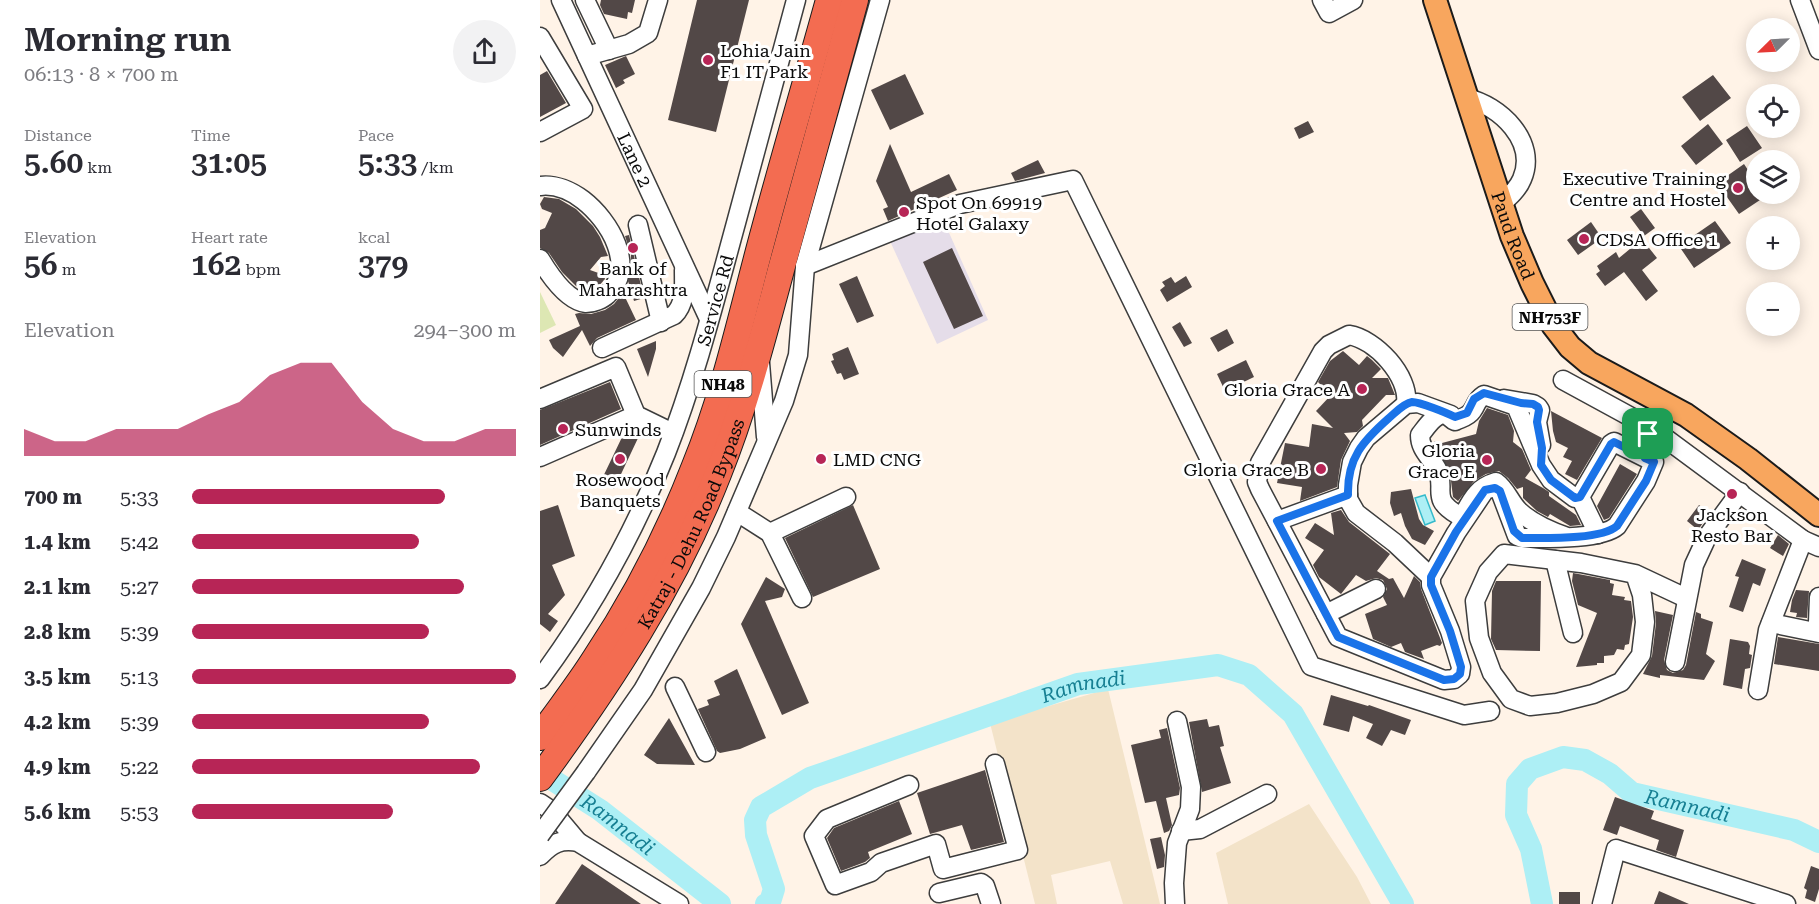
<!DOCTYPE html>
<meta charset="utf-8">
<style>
:root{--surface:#fff;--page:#f2f2f3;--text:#2b2b33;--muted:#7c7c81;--accent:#b72556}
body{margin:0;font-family:"Roboto Serif",serif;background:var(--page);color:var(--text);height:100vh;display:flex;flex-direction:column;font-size:22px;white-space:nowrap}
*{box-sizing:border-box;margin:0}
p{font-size:20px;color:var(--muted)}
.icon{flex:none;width:33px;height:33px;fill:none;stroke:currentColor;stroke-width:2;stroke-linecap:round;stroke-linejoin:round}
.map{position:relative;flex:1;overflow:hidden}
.details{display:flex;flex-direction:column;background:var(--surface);width:540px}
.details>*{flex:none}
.needle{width:39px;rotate:246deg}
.buttons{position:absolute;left:1206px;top:18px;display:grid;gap:12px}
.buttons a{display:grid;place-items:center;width:54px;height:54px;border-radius:50%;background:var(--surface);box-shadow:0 3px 15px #0003;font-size:30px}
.pin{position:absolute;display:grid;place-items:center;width:51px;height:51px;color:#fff;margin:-26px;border-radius:12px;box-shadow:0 3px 9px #0006}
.round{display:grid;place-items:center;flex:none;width:63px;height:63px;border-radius:32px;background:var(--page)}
.headline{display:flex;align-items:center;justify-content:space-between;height:102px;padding:0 24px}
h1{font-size:33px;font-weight:600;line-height:45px}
.metrics{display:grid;grid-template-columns:repeat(3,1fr);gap:9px;height:102px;padding:6px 24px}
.metrics div{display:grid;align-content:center}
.metrics b{font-size:30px;font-weight:600}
.metrics small{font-size:16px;font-weight:400}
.metrics p{font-size:16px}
.chart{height:168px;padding:12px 24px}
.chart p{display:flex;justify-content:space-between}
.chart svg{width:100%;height:108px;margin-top:6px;fill:var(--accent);opacity:.7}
ul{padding:0 24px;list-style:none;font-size:20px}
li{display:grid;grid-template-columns:96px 72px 1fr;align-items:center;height:45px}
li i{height:15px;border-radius:8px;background:var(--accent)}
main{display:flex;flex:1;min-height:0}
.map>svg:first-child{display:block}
</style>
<main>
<section class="details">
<div class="headline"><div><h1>Morning run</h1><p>06:13 · 8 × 700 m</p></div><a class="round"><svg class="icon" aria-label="share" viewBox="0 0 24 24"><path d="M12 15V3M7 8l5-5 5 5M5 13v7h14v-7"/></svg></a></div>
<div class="metrics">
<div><p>Distance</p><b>5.60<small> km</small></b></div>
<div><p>Time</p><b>31:05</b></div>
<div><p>Pace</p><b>5:33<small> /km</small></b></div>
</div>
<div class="metrics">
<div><p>Elevation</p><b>56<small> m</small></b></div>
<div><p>Heart rate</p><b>162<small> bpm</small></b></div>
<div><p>kcal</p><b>379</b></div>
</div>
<div class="chart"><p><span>Elevation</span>294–300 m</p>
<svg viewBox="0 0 160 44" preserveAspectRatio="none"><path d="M0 44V33L10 38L20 38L30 33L40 33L50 33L60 27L70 22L80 11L90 6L100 6L110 22L120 33L130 38L140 38L150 33L160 33V44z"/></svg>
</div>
<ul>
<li><b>700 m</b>5:33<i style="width:78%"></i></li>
<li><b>1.4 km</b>5:42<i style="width:70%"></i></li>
<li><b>2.1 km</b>5:27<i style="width:84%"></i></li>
<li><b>2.8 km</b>5:39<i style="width:73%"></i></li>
<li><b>3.5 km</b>5:13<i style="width:100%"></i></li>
<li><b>4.2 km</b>5:39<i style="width:73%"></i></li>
<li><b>4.9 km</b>5:22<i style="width:89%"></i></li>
<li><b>5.6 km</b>5:53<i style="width:62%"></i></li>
</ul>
</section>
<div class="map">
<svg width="1279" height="904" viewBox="0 0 1279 904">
<rect width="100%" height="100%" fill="#fff3e7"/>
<!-- industrial -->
<path fill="#e5dde9" d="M 402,217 L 448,320 L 397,344 L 350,241 Z"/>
<!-- farmland -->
<path fill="#f3e3c9" d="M 568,689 L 620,904 L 583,904 L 570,861 L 511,875 L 517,904 L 495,904 L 450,723 Z
M 769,804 L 817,877 L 831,904 L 688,904 L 676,853 Z"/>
<!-- green -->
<path fill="#dde7b3" d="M 0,292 L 16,325 L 0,333 Z"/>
<!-- water -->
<path fill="#adeff5" stroke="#35bacb" stroke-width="1.5" d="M 885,495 L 895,521 L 885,525 L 875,498 Z"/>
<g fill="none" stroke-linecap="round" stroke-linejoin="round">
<!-- river -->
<g stroke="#adeff5" stroke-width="22">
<path id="s1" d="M 0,772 L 60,810 L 180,904"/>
<path id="s2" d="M 226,904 L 230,902 L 234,889 L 216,835 L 215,820 L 221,807 L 270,778 L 538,684 L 678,665 L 709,675 L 753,714 L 863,904"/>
<path id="s3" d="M 1002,904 L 991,849 L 976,815 L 977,784 L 990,769 L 1023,757 L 1045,760 L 1070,774 L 1092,793 L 1254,830 L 1279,842"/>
</g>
</g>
<!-- building -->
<path fill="#524847" d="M 61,0 L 95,0 L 92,13 L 88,12 L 87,19 L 64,14 L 60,5 Z
M 157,0 L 209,0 L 176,132 L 128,120 Z
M 86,56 L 95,74 L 83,80 L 85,83 L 76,88 L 65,65 Z
M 7,71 L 26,103 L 0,117 L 0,75 Z
M 365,74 L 384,114 L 350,130 L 331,90 Z
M 1173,75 L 1191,98 L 1160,121 L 1142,97 Z
M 768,121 L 774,132 L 759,139 L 754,128 Z
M 1168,124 L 1183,144 L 1156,165 L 1141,146 Z
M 1207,126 L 1222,148 L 1200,162 L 1186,140 Z
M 350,144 L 371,192 L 409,174 L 417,190 L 348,221 L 343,209 L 348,207 L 336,181 Z
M 498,160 L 505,173 L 475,181 L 471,173 Z
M 1204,164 L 1216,182 L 1216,194 L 1229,194 L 1199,214 L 1177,183 Z
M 4,197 L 19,199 L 36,209 L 53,226 L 60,237 L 68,256 L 61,257 L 50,270 L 64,275 L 65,279 L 57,288 L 48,291 L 36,286 L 22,272 L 9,253 L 0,248 L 0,230 L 5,228 L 12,213 L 2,209 L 0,204 Z
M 1101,209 L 1115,228 L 1104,236 L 1090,217 Z
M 1175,221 L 1191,243 L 1154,268 L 1139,246 Z
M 1051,222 L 1062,238 L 1038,255 L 1027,240 Z
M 89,235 L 104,298 L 94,301 L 88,281 L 91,271 L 91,255 L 85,236 Z
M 1102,239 L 1117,258 L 1102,270 L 1118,291 L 1106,301 L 1084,272 L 1065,286 L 1056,274 L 1060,271 L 1057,266 L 1076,252 L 1079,258 Z
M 412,248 L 443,316 L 414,329 L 383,262 Z
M 317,276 L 334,316 L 317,323 L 299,284 Z
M 646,276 L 652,287 L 627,302 L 620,290 L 625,286 L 622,282 L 631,277 L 635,283 Z
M 82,294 L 85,297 L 96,320 L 57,338 L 50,346 L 42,330 L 23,357 L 13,348 L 9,340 L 40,326 L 35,314 L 39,313 L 51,314 L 65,310 L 74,304 Z
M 640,322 L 652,343 L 644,347 L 632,327 Z
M 687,329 L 694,343 L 678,352 L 670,338 Z
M 116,341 L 116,349 L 108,377 L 97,349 Z
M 308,347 L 319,374 L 304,380 L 301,373 L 297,374 L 291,361 L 294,360 L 292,354 Z
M 803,351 L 819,365 L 827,356 L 832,360 L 841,369 L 832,378 L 848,378 L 855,395 L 846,395 L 822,420 L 823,426 L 817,432 L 804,433 L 810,441 L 801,460 L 797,487 L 760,501 L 762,487 L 737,483 L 745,443 L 769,447 L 772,424 L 793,428 L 776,411 L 791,395 L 778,382 L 790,361 Z
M 706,360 L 714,377 L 685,391 L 677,374 Z
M 70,382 L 81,409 L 0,445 L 0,410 Z
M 947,408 L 968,415 L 974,431 L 973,442 L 982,449 L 991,470 L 985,478 L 1003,488 L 1009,492 L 1009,496 L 1036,515 L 1041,525 L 1030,526 L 1010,514 L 1008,517 L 997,511 L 983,498 L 983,487 L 977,489 L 968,478 L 959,471 L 946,474 L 934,481 L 918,501 L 913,497 L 910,473 L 894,441 L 902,443 L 936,434 L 939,421 Z
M 1011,411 L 1062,438 L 1037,480 L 1025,474 L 1032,461 L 1023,457 L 1028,448 L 1016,442 L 1013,431 Z
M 88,431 L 99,436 L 74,489 L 60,483 L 84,433 Z
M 1080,464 L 1097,474 L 1069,518 L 1064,520 L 1057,506 Z
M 871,489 L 879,519 L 883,525 L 894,531 L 885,545 L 872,539 L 865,526 L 861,513 L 854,516 L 850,503 L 851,492 Z
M 18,505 L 35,556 L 12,565 L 25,595 L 8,614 L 18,621 L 10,632 L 0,624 L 0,511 Z
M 313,505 L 340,569 L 273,597 L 245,538 Z
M 1159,505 L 1170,513 L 1158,530 L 1147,521 Z
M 801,510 L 809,522 L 850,554 L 837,571 L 849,579 L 853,578 L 864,598 L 874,576 L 880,582 L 881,589 L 902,643 L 900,646 L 897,645 L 881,651 L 884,659 L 865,652 L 861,643 L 851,647 L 833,639 L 825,614 L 847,605 L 843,597 L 847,589 L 843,580 L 836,578 L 826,581 L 816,575 L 801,594 L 779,577 L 773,565 L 784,550 L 765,538 L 775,523 L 794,535 L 791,513 Z
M 1238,535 L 1249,544 L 1243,556 L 1230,548 Z
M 1202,559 L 1226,569 L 1220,586 L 1213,583 L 1203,612 L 1189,607 L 1199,577 L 1195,576 Z
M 1033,573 L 1070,580 L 1070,583 L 1074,584 L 1072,595 L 1085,597 L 1084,600 L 1091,601 L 1093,617 L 1089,644 L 1085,645 L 1084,650 L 1077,649 L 1074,655 L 1064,656 L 1064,663 L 1057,663 L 1057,665 L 1036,667 L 1057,613 L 1038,605 L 1032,581 Z
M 226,577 L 245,589 L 242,597 L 225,601 L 269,703 L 242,715 L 201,624 Z
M 956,581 L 1001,581 L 1000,651 L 956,650 L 951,639 L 952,591 Z
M 1256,590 L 1269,591 L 1267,618 L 1256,617 L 1257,613 L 1250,612 L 1252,600 Z
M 1115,611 L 1133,615 L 1124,660 L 1127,670 L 1133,673 L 1143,670 L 1146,665 L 1156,612 L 1161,614 L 1161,618 L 1173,622 L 1166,654 L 1175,661 L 1164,680 L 1120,675 L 1120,678 L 1103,674 L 1112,656 L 1116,623 Z
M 1238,637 L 1279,644 L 1279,671 L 1234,664 Z
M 1190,639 L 1208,642 L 1210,646 L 1209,654 L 1212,655 L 1210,668 L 1205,669 L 1202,689 L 1183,685 Z
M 197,669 L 226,738 L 200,749 L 180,753 L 177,751 L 158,709 L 169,705 L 167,700 L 180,695 L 174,681 Z
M 791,695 L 828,706 L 829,705 L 871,720 L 865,735 L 851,730 L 842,746 L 826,738 L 833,724 L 813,716 L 809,732 L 783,725 Z
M 129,718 L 155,765 L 117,764 L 104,755 Z
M 667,719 L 669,727 L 679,725 L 684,746 L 680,747 L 691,783 L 662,792 L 649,722 Z
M 627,728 L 640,788 L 639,795 L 626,798 L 632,825 L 629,831 L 624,833 L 616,801 L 605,803 L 591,745 L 621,738 L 619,730 Z
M 445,770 L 464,842 L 431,850 L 422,825 L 390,834 L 377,793 Z
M 1075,797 L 1114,811 L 1111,819 L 1144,830 L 1136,857 L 1116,850 L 1119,840 L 1080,826 L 1077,835 L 1063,830 Z
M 359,801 L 372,834 L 328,852 L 330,858 L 325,862 L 301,871 L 287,838 L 294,828 Z
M 621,837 L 625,855 L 624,867 L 617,869 L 610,839 Z
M 42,864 L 101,904 L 15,904 Z
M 1271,866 L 1279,869 L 1279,889 L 1275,902 L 1265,898 L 1267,890 L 1264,888 Z
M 1119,891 L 1149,904 L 1114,904 Z
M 1019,892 L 1040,892 L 1040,904 L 1019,904 Z"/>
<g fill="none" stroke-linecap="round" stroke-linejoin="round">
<defs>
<g id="minor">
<path id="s4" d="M 21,0 L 169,319"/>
<path d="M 45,0 L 69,50"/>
<path d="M 782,0 L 789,13 L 813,0"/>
<path d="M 1260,0 L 1279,50"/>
<path d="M 0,37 L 43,109 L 0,132"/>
<path d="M 47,56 L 89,44 L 108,33 L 118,0"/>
<path d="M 926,98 C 960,105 998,142 982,179 C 978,189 969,197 961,204"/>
<path d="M 0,186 C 15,184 31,191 43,200 C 69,220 98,267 67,295 C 63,299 53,303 46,303 C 27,301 9,274 0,259"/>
<path d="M 98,225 L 121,322"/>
<path d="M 265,266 L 420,204 L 533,180 L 771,666 L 924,715 L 950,711"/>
<path d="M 62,348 L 134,315 C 146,303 144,287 144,270"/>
<path d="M 220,363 L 226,437"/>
<path d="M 1023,380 L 1113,429 L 1263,540 L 1279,547"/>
<path d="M 0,399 L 76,367 L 96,415 L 133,433"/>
<path d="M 964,399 L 993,404 L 998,407 L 1000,410 L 997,422 L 1001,445"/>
<path d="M 866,404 C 870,376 835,339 809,335 L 789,345 L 783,351 L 720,463 L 717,482 L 720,489 L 798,637 L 904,680 L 914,679 L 920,674 L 921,667 L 910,631 L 891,585 L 891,577 L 916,533 L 945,490 L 955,487 L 960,491 L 977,536 L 982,538 C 1004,538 1061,540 1077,526 L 1106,481 L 1114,462 L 1074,442 L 1071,444 L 1040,497 L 1035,498 L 1011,480 L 1001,465 L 976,406 L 944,395 C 935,401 938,403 932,411 C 928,417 921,418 915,421 C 912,420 910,417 907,415 C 897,410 885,429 880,435 C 880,450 890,456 897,469 C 907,490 889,498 918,515 L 925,512 C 933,497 939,487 956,482 C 967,490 970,503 980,512 C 993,524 1010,531 1027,537"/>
<path d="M 0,457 L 96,415"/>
<path d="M 1040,497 L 1058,534"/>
<path d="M 197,512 L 230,533 L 262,598"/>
<path d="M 737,521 L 808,495"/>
<path d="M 230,533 L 306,497"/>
<path d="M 1015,560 L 1033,633"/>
<path d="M 1095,574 L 1102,595 L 1105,622 L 1101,655 L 1081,682 L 1053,694 L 1017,703 L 990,706 L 971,699 L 952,673 L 939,638 L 935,601 L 948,572 L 964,554 L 1041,563 L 1095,574 L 1146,598"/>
<path d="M 891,577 L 855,543 L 816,513 L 808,499 L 808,485 L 812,462 L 819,448 L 826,438 L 866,404 L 878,403 L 911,415"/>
<path d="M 786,614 L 836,589"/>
<path d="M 1278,622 L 1279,597"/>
<path d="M 1231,623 L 1279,633"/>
<path d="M 1135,662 L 1154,565 L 1167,537 L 1200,492"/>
<path id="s5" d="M 0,679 C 51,610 94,533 126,453 C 155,379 175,300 196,223 C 216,149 236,74 256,0"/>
<path d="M 135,687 L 166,752"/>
<path d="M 1218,690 L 1228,630 L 1263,540"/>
<path d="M 46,772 L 103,690 L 161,588 L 186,537 L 244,401 L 258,355 L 265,266 L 340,0"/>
<path d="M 369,785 L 287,819 L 274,836 L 295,885 L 331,872 L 341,863 L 396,844 L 403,869 L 478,850 L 455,764"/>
<path d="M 0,803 L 12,811 L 38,842"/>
<path d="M 641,831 L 660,829 L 727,794"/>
<path d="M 0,856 C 12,843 21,839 38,842 L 139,904"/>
<path d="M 399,893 L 441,883 L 445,886 L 451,904"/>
<path d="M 635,904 L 634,883 L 637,843 L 650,809 L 651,787 L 637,721"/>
<path d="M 1062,904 L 1076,849 L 1246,904"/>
</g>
<g id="major">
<path id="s6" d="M 895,0 L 972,236 L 992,283 L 1013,325 L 1030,347 L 1049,363 L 1146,415 L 1208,459 L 1279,515"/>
</g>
<g id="highway">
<path d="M 0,737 C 18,711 38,686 55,659 C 95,599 129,533 155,466 C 182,400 198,331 216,262 C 239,174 265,87 289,0"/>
<path id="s7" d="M 0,778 C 70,683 135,584 178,474 C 205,407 223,336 242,266 C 266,178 291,89 315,0"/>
</g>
</defs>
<!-- minor casing -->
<use href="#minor" stroke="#3d3d3d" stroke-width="21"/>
<!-- major casing -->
<use href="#major" stroke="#1b1b1b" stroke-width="26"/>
<!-- highway casing -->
<use href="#highway" stroke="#1b1b1b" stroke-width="28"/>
<!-- minor -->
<use href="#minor" stroke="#fff" stroke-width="18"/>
<!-- major -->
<use href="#major" stroke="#f8a65e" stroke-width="22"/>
<!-- highway -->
<use href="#highway" stroke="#f36c51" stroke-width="26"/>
<defs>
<path id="minor-bridge" d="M 0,835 L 46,772"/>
</defs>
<!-- minor-bridge casing -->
<use href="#minor-bridge" stroke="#3d3d3d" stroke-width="21" stroke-linecap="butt"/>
<!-- minor-bridge -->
<use href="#minor-bridge" stroke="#fff" stroke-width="18"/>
</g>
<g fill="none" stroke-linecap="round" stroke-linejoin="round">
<defs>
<path id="route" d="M 944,393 L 981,403 L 993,404 L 998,407 L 999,410 L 997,422 L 1002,448 L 1001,465 L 1011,480 L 1035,498 L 1040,497 L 1071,444 L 1074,442 L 1090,450 L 1099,437 L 1108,434 L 1113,445 L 1105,458 L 1114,462 L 1106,481 L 1077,526 C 1061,540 1005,538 982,538 L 974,531 L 960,491 L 955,488 L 945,490 L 916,532 L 891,577 L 891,585 L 910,631 L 921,667 L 920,674 L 914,679 L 904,680 L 798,637 L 737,521 L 808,495 C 807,458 823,441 849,418 C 855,413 864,403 872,402 C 880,402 907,413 915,417 L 927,413 L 934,399 Z"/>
</defs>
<!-- route casing -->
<use href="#route" stroke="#fff" stroke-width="12"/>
<!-- route -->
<use href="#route" stroke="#1a73e8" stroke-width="8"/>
</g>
<!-- markers -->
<g fill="#b72556" stroke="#fff" stroke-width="2">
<circle cx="168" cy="60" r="6"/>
<circle cx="1198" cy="188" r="6"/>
<circle cx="364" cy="212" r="6"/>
<circle cx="1044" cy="239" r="6"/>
<circle cx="93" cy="248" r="6"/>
<circle cx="822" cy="389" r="6"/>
<circle cx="23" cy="429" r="6"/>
<circle cx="80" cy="459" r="6"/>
<circle cx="281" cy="459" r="6"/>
<circle cx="947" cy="460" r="6"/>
<circle cx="781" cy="469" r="6"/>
<circle cx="1192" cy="494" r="6"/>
</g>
<g text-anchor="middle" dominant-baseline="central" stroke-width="6" stroke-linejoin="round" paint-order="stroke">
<!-- shield labels -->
<g fill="#fff" stroke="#545454" stroke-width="1.5">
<rect x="972.5" y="304" width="75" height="26" rx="4.5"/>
<rect x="154.5" y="371" width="57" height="26" rx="4.5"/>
</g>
<g font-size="16" font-weight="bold" fill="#0a0a0a">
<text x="1010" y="317">NH753F</text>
<text x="183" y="384">NH48</text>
</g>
<!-- poi labels -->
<g font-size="18" fill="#0a0a0a" stroke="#fff" text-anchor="start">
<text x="180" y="50">Lohia Jain<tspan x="180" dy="21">F1 IT Park</tspan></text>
<text x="1186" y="178" text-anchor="end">Executive Training<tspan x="1186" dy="21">Centre and Hostel</tspan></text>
<text x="376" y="202">Spot On 69919<tspan x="376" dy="21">Hotel Galaxy</tspan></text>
<text x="1056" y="239">CDSA Office 1</text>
<text x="93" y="268" text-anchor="middle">Bank of<tspan x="93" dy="21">Maharashtra</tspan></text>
<text x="810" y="389" text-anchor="end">Gloria Grace A</text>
<text x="35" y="429">Sunwinds</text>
<text x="935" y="450" text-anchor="end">Gloria<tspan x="935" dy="21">Grace E</tspan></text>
<text x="293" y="459">LMD CNG</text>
<text x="769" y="469" text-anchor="end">Gloria Grace B</text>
<text x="80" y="479" text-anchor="middle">Rosewood<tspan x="80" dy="21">Banquets</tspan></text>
<text x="1192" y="514" text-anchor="middle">Jackson<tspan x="1192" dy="21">Resto Bar</tspan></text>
</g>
<!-- street labels -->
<g font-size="18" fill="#0a0a0a" stroke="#fff">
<text stroke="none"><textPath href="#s4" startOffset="176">Lane 2</textPath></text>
<text stroke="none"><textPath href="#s6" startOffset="248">Paud Road</textPath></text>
<text stroke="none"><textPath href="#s5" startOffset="420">Service Rd</textPath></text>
<text stroke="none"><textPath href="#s7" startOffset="297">Katraj - Dehu Road Bypass</textPath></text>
</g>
<!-- water labels -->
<g font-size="20" font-style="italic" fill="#167f92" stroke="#fff">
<text stroke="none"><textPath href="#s2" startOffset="450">Ramnadi</textPath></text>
<text stroke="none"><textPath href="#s3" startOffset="316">Ramnadi</textPath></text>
<text stroke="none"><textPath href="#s1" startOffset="94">Ramnadi</textPath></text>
</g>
</g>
</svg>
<div class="buttons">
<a><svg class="needle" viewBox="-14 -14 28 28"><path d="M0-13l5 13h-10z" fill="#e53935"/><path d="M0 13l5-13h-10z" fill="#7c7c81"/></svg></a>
<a><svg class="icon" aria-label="locate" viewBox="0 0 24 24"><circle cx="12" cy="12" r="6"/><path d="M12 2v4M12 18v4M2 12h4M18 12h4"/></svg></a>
<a><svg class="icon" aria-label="layers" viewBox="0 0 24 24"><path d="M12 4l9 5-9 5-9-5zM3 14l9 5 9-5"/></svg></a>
<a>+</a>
<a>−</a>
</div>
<div class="pin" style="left:1108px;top:434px;background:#1e9e55"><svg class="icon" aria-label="arrive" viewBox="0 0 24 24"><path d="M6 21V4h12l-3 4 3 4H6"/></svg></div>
</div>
</main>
